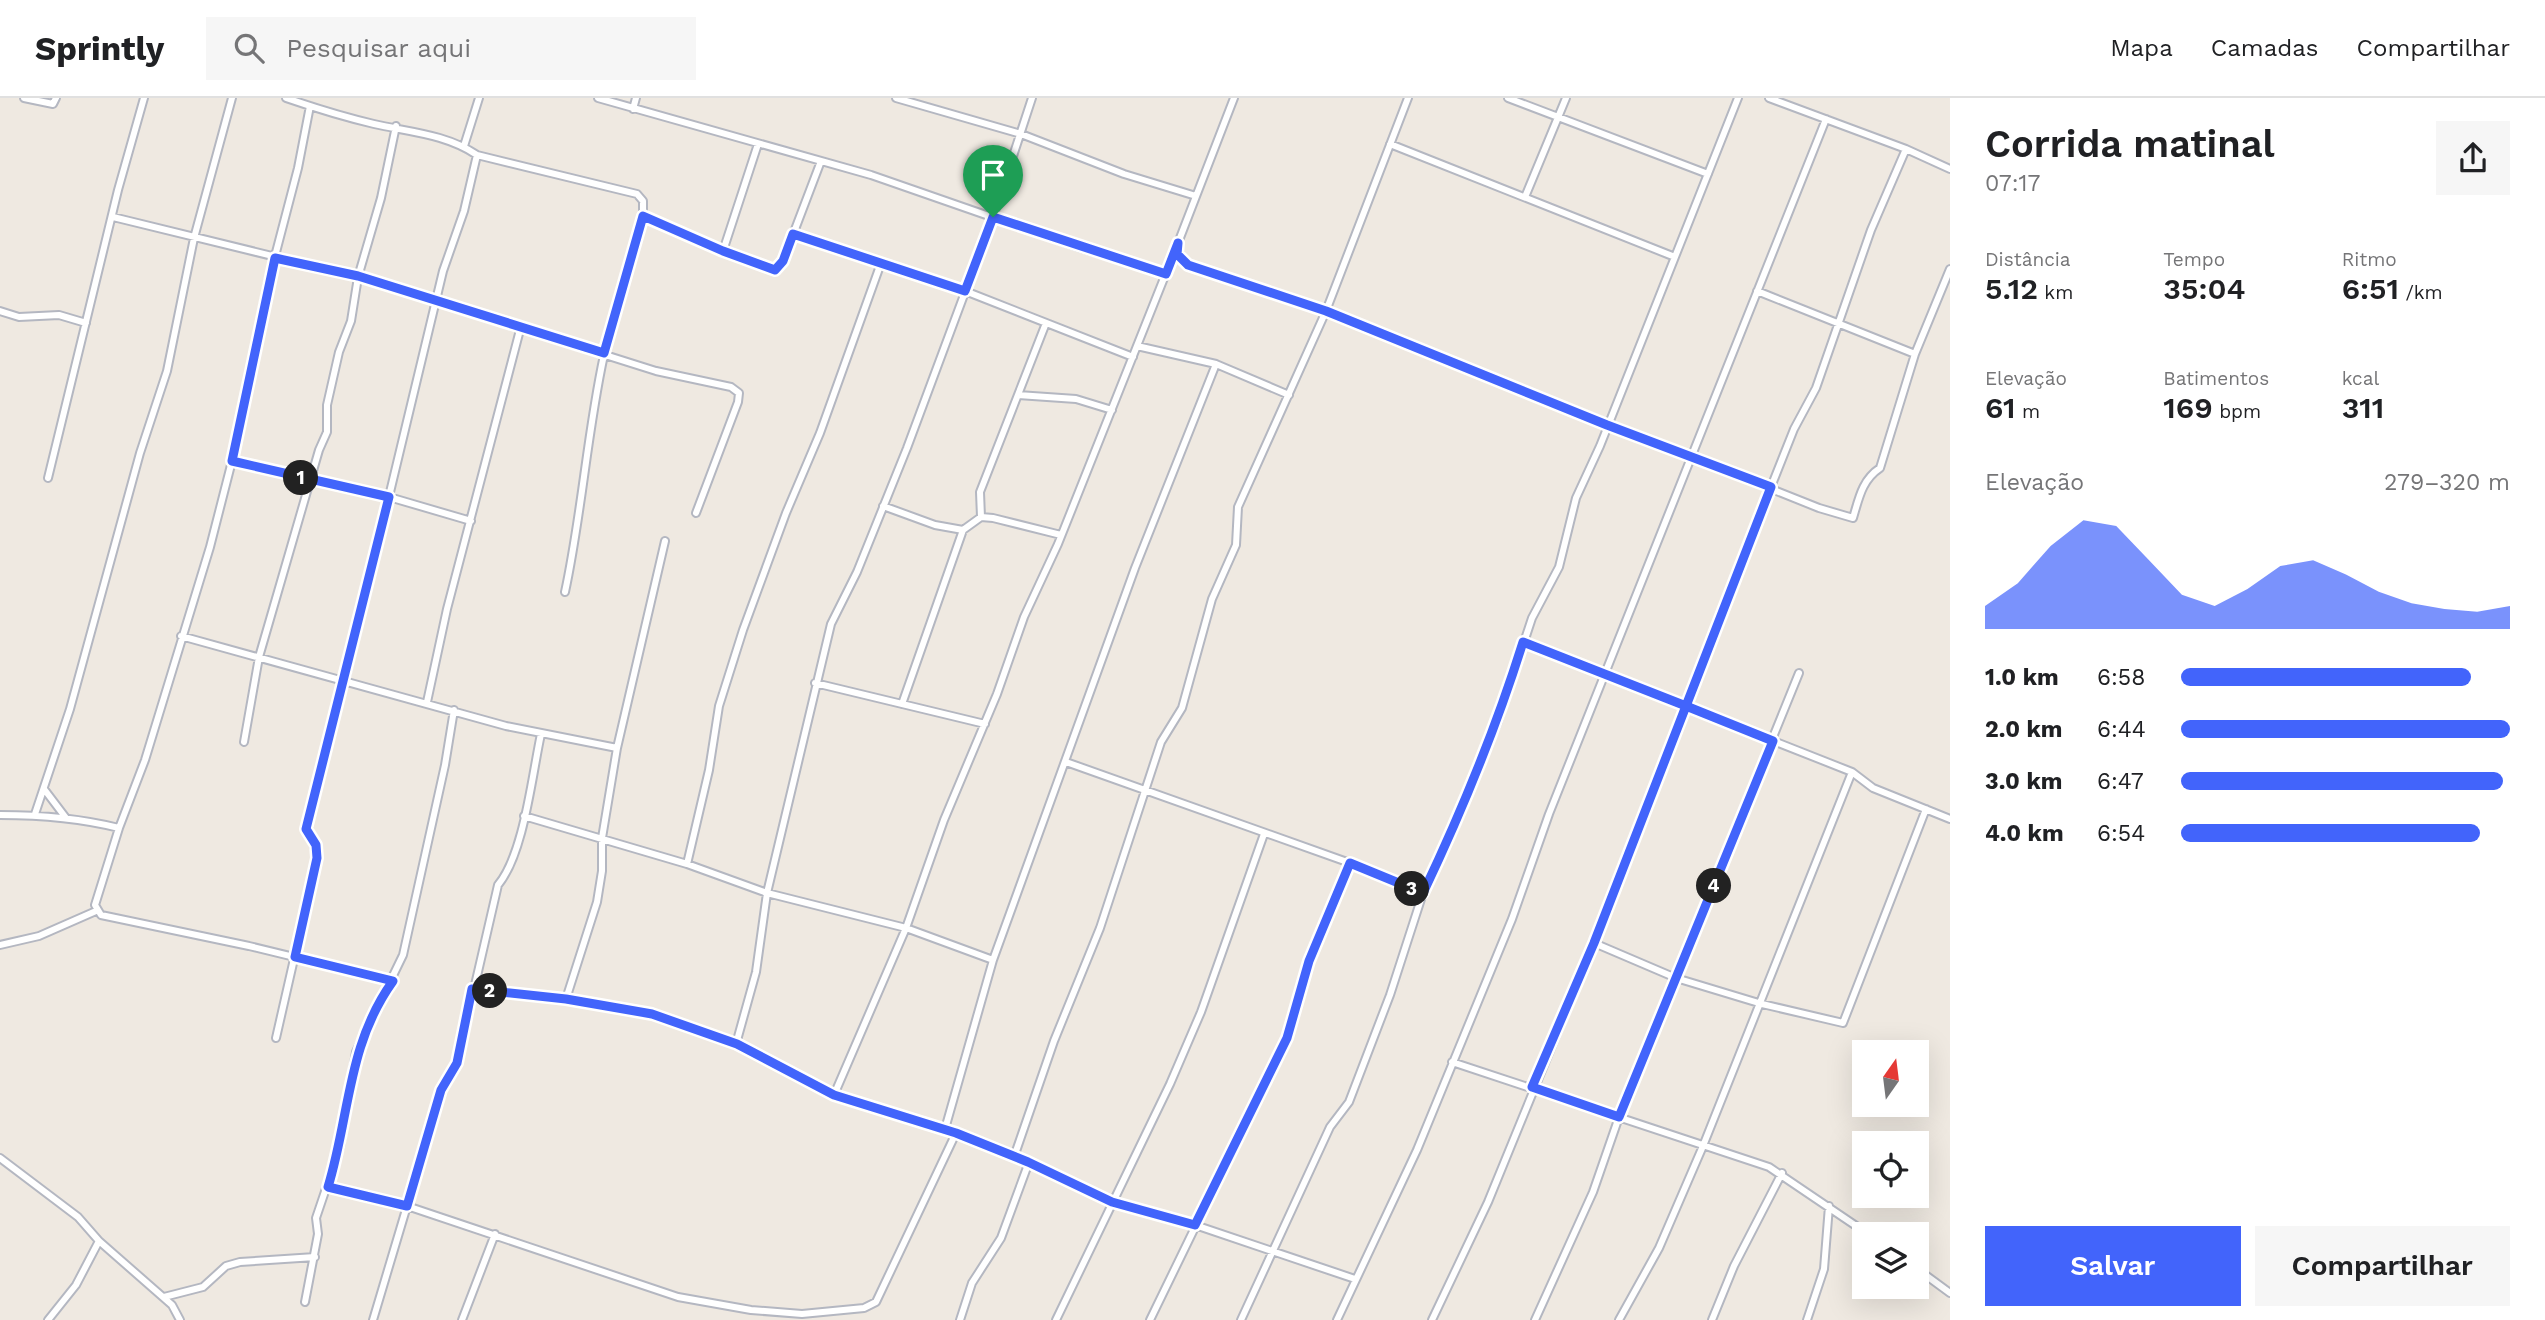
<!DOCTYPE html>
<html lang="pt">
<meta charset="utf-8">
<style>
:root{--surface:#fff;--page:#f6f6f6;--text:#202124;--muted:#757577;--line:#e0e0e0;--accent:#4264fb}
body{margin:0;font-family:"Work Sans",sans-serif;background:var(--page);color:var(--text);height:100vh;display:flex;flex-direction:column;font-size:26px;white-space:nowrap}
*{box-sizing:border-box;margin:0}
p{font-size:23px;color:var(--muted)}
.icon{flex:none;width:38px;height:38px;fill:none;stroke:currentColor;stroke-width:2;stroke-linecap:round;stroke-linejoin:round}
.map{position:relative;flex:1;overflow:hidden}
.details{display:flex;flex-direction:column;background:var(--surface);width:595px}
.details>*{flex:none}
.needle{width:46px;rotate:14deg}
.controls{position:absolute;left:1852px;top:942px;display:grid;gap:14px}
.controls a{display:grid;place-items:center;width:77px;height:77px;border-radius:0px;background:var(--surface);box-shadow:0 7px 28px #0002;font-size:35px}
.pin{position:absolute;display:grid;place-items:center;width:60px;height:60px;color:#fff;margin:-72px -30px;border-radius:50% 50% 50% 0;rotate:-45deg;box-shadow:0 0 7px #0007}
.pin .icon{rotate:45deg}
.km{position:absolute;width:35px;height:35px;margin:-18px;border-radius:50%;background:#222;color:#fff;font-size:19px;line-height:35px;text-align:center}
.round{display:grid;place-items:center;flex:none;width:74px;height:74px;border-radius:0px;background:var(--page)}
.headline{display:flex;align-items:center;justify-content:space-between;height:119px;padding:0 35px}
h1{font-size:38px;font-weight:600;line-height:52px}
.figures{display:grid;grid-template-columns:repeat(3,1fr);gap:10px;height:119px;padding:7px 35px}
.figures div{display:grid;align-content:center}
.figures b{font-size:30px;font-weight:600}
.figures small{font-size:19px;font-weight:400}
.figures p{font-size:19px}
.chart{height:196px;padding:14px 35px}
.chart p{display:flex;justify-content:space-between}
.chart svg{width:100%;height:126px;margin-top:7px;fill:var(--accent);opacity:.7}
.cta{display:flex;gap:14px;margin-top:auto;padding:14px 35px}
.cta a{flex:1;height:80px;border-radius:0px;background:var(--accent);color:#fff;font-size:28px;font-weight:600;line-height:80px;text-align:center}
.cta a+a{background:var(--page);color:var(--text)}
ul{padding:0 35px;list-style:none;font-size:23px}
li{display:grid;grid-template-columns:112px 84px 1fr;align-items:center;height:52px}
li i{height:18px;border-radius:9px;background:var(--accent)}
header{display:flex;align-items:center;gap:42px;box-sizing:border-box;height:98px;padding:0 35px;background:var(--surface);border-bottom:2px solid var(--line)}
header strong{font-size:33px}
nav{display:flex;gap:38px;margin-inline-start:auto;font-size:24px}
.search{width:490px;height:63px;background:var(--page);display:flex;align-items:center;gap:18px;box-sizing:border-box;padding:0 24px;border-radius:0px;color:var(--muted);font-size:26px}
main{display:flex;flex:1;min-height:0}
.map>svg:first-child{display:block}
</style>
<header>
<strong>Sprintly</strong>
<div class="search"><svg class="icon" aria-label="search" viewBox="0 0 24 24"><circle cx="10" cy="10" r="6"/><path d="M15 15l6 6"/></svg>Pesquisar aqui</div>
<nav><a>Mapa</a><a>Camadas</a><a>Compartilhar</a></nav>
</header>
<main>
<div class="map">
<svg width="1950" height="1222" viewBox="0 0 1950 1222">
<rect width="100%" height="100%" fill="#efe9e1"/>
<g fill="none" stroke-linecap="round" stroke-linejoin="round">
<defs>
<path id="street" d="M 24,0 L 53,6 L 56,0
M 286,0 C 315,10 344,19 374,26 C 409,34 446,36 477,57 L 637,96 L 643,103 L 643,118 C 630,164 614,210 604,257 C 587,335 582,415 565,494
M 598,0 L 871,77 L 1081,150 L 1166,176
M 896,0 L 1021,36 L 1124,76 L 1196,98
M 1234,0 L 1178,145 L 1177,156 L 1188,167 L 1326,213 L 1819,410 L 1853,420 C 1859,400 1862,382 1880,370 L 1915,256 L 1950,171
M 1508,0 L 1708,76
M 1769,0 L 1906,51 L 1950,71
M 310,8 L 298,70 L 268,185 L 232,363 L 210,449 L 145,662 L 119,730 L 95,807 L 101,817 L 249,848 L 393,883
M 633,11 L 636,0
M 1390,46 L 1675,159
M 464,48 L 479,0
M 1525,99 L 1566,0
M 643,118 L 723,153 L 775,172 L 783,163 L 821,63
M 113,119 L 358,179 L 656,273 L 731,289 L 739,295 L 738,304 L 696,415
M 793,136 L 965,193 L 1133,259
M 723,153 L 758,46
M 1757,193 L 1915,256
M 0,213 L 19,219 L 59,217 L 86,225
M 1137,248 L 1216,266 L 1289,297
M 1018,297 L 1076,301 L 1112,312
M 232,363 L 389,399 L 471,423
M 48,380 L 118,92 L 144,0
M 883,408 L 935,427 L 963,432 L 981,419 L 993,420 L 1061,437
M 981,419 L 980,394 L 1046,225
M 181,538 L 506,628 L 617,650
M 1523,544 L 1852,674 L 1873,690 L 1950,721
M 815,585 L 985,626
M 427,604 L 447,511 L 521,228
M 902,606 L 963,432
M 541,636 C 532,677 524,756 498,787 L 457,965 L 441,992 L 407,1108 L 678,1199 L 751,1212 L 802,1216 L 864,1210 L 876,1204 L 956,1035
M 244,644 L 259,559 L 319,352 L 327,334 L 327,307 L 339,254 L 351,223 L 358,179 L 381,100 L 396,28
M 1066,664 L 1350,765 L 1423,795
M 44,691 L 66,720
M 35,716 L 70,611 L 140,355 L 167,273 L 194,140 L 232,0
M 0,717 C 41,717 79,720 119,730
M 524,718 L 687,766 L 767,795 L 906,830 L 993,862
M 687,766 L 709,672 L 719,608 L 743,532 L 786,415 L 820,335 L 881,165
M 1594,845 L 1676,880 L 1762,906 L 1843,925 L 1926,711
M 0,847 L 39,838 L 96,813
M 472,891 L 566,901 L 652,916 L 736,946 L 834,997 L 945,1031 L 1029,1064 L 1112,1104 L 1195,1127 L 1355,1181
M 566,901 L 597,804 L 602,773 L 602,740 L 617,650 L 665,443
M 276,940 L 317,760 C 315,743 305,734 308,717 L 345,582 L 443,173 L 464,113 L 477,57
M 736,946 L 756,874 L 767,795 L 831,526 L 857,474 L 907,350 L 993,119 L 1032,0
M 1452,964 L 1769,1069 L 1868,1136
M 834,997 L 906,830 L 944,722 L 997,596 L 1024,519 L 1058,446 L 1176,150
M 945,1031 L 993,862 L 1135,470 L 1216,266
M 1014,1059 L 1054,943 L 1100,830 L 1161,644 L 1182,610 L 1212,501 L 1236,447 L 1238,409 L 1326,213 L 1408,0
M 0,1060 L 78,1119 L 99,1143 L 172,1207 L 180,1222
M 328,1089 L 407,1108 L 373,1222
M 1916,1170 L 1950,1195
M 164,1199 L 203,1189 L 226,1168 L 240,1164 L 315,1159
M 305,1204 L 318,1136 L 316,1120 L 340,1049 L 356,954 L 403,857 L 445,667 L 454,612
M 48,1222 L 76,1187 L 99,1143
M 462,1222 L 495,1136
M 960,1222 L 972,1185 L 1001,1140 L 1029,1064
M 1056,1222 L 1170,986 L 1201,914 L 1264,736
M 1150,1222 L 1287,940 L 1309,863 L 1350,765
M 1241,1222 L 1330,1029 L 1349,1004 L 1390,897 L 1423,795 L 1454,731 L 1498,623 L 1532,520 L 1559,469 L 1576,400 L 1600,348 L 1738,0
M 1337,1222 L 1417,1052 L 1512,821 L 1549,716 L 1826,21
M 1432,1222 L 1488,1104 L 1594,845 L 1771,389 L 1794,331 L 1816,290 L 1871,132 L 1906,51
M 1535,1222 L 1593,1094 L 1619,1019 L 1799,575
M 1619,1222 L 1659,1150 L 1703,1048 L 1852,674
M 1712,1222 L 1734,1168 L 1782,1075
M 1807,1222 L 1824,1171 L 1829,1108"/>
</defs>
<!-- street casing -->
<use href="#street" stroke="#b4b7c1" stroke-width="10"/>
<!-- street -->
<use href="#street" stroke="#fff" stroke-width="6"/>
</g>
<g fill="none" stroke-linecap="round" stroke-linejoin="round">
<defs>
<path id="route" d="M 993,119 L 965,193 L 793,136 L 783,163 L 775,172 L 723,153 L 643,118 L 604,255 L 358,178 L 275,160 L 232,363 L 389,399 L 306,731 L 316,747 L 317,760 L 295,859 L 393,883 C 347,947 350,1017 328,1089 L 407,1108 L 441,992 L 457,965 L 472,891 L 566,901 L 652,916 L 737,946 L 834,997 L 956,1035 L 1028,1064 L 1112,1104 L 1195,1127 L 1287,940 L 1309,863 L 1350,765 L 1423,795 C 1462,713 1496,630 1523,544 L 1686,608 L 1594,845 L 1532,989 L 1619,1019 L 1773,643 L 1686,608 L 1771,389 L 1607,327 L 1326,213 L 1188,167 L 1177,156 L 1178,145 L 1166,176 L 993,119"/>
</defs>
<!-- route casing -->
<use href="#route" stroke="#fff" stroke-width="14"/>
<!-- route -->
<use href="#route" stroke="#4264fb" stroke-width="9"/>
</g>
</svg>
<div class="controls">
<a><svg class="needle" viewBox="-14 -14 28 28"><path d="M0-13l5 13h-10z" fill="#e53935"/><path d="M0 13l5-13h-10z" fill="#757577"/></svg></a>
<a><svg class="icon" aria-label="locate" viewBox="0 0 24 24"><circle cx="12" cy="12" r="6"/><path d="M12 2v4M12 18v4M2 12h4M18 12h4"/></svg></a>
<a><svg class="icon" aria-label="layers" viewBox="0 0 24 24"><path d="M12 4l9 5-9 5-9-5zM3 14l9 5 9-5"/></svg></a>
</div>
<div class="pin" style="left:993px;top:119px;background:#1e9e55"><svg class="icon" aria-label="arrive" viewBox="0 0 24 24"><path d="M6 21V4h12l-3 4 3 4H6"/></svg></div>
<b class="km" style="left:301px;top:380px">1</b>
<b class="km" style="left:490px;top:893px">2</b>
<b class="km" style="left:1412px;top:791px">3</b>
<b class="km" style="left:1714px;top:788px">4</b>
</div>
<section class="details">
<div class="headline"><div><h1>Corrida matinal</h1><p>07:17</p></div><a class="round"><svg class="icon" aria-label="share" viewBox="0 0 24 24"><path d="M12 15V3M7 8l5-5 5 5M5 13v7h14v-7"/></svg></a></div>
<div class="figures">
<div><p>Distância</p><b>5.12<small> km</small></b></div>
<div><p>Tempo</p><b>35:04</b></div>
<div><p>Ritmo</p><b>6:51<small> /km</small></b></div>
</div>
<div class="figures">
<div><p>Elevação</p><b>61<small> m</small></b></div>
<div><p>Batimentos</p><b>169<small> bpm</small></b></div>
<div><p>kcal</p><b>311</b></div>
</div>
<div class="chart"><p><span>Elevação</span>279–320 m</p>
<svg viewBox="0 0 160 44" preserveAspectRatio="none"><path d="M0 44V36L10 28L20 15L30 6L40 8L50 20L60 32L70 36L80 30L90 22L100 20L110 25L120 31L130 35L140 37L150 38L160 36V44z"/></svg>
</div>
<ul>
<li><b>1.0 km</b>6:58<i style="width:88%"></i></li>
<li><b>2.0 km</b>6:44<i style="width:100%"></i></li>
<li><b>3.0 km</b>6:47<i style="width:98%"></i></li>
<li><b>4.0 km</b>6:54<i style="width:91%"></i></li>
</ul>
<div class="cta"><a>Salvar</a><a>Compartilhar</a></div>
</section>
</main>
